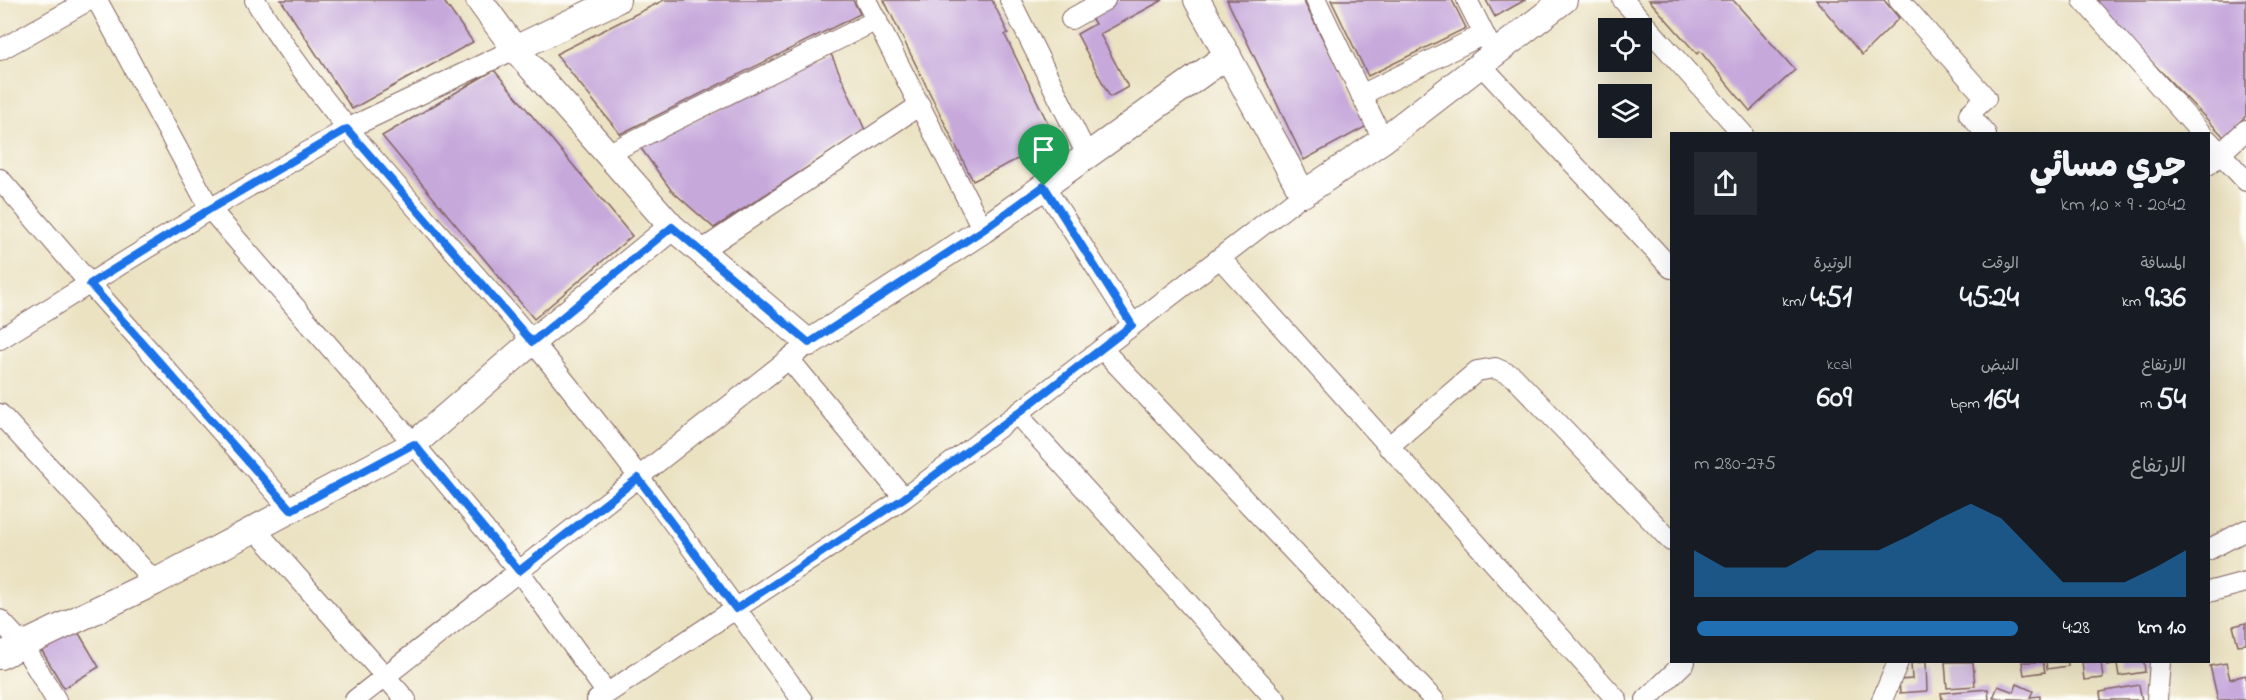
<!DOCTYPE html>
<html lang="ar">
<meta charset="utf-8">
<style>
:root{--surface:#171b24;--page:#242831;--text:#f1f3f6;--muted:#9ea1a6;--accent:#1f6fb2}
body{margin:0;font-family:"Indie Flower","Playpen Sans Arabic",sans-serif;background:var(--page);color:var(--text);direction:rtl;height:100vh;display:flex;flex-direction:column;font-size:22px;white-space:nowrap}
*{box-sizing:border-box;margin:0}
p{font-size:20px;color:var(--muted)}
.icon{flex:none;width:33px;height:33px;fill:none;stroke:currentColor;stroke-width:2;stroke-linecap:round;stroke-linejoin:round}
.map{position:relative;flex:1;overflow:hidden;direction:ltr}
.sheet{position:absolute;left:1670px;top:132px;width:540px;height:531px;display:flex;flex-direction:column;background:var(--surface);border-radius:0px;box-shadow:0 6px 24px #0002;direction:rtl}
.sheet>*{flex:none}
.tools{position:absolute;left:1598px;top:18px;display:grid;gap:12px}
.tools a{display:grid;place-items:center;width:54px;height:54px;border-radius:0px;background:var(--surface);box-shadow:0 6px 24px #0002;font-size:30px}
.pin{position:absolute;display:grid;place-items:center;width:51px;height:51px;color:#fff;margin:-62px -26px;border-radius:50% 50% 50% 0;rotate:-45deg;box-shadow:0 0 6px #0007}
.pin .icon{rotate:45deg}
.round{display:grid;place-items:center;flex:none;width:63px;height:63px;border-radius:0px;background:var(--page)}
.summary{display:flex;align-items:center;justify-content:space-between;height:102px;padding:0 24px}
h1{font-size:33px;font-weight:800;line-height:45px}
.stats{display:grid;grid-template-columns:repeat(3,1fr);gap:9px;height:102px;padding:6px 24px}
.stats div{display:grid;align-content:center}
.stats b{font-size:30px;font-weight:800}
.stats small{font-size:16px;font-weight:400}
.stats p{font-size:16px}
.chart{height:168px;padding:12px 24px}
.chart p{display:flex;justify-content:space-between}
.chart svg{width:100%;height:108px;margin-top:6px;fill:var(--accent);opacity:.7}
ul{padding:0 24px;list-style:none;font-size:20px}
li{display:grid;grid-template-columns:96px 72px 1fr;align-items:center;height:45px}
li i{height:15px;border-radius:8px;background:var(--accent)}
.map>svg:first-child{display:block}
</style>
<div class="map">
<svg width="2246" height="700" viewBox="0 0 2246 700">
<rect width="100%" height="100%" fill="#fdfcf7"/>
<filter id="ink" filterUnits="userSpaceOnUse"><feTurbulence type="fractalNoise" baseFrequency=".0167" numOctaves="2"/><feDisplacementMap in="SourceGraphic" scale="12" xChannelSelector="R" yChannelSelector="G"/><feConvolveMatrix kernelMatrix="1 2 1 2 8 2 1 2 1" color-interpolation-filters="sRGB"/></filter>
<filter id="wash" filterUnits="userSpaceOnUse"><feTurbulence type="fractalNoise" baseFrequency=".008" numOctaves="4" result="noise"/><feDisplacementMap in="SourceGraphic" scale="24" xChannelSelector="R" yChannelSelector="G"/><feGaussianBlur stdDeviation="1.35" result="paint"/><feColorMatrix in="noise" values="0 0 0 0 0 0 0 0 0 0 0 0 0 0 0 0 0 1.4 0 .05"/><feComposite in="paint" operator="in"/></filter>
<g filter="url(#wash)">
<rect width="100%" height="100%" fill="#ebe2c2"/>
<g id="blocks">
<!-- building -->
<path fill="#c6a8db" d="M 281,0 L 443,0 L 473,42 L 352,109 Z
M 664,0 L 853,0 L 860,14 L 620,134 L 556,54 Z
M 884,0 L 992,0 L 1008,33 L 1005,35 L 1056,140 L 973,181 Z
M 1115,0 L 1163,0 L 1100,34 L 1128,87 L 1110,97 L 1077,34 L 1095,24 L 1089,14 Z
M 1227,0 L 1303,0 L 1367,126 L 1304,160 Z
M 1331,0 L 1452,0 L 1466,28 L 1368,76 Z
M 1486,0 L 1525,0 L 1495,17 Z
M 1649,0 L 1733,0 L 1795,70 L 1750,111 L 1700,51 L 1697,54 Z
M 1816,0 L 1884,0 L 1899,18 L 1862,55 Z
M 2092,0 L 2246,0 L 2246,116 L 2224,137 Z
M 831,54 L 865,130 L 714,228 L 671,190 L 640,147 Z
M 494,70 L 632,236 L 534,319 L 382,136 Z
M 2246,623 L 2246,644 L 2238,645 L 2233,626 Z
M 74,625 L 99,667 L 64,688 L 39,646 Z
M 1926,662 L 1927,691 L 1900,693 L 1899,680 L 1912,679 L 1911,663 Z
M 1945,662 L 1973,662 L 1975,686 L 1947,688 Z
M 2022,662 L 2043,662 L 2045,672 L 2024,675 Z
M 2046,662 L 2068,662 L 2068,666 L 2047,669 Z
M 2082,662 L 2101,662 L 2103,678 L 2084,680 Z
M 2106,662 L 2144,662 L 2145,672 L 2119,676 L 2117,664 L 2107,666 Z
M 2226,663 L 2230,679 L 2246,675 L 2246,700 L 2218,700 L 2210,666 Z
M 2017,684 L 2033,691 L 2030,697 L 2040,696 L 2040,700 L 1993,698 L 1998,686 L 2014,692 Z
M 2139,685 L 2142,700 L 2101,700 L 2100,692 Z
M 1988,689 L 1989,700 L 1942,700 L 1941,693 Z"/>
</g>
</g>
<g filter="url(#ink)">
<use href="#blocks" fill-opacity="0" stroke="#826360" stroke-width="1.5"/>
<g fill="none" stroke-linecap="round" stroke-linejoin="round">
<defs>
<path id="minor" d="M 97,0 L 210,209 L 414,444 L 519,571 L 606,692
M 255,0 C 332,126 439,228 532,341 C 627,456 715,580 802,700
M 866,0 L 983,230
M 1010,0 L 1087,155
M 1316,0 L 1383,140
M 1467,0 L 1490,46
M 1623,0 L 1743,134
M 1899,0 L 1986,98 L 1969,114 L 1986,134
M 2083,0 L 2202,134
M 1071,19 L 1105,0
M 0,50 L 89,0
M 1481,65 L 1671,268
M 1361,95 L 1484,34
M 2208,140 L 2246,181
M 607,154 L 877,20
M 2208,165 L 2246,130
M 0,179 L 90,284 L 291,510
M 1044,186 L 1133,325
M 701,251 L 920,105
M 1220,258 L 1617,700
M 0,339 L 210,209 L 347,129 L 515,49
M 1102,349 L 1434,700
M 789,359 L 904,498
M 0,414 L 155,582
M 1017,414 L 1276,700
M 1388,447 L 1477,371 L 1495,368 L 1513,376 L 1671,541
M 255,529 L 406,700
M 2208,550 L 2246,530
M 2208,592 L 2246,582
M 0,620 L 23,645 L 56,700
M 355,700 L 809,343
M 597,700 L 904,498 L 1017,414 L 1303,194
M 1646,700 L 1685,662
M 1882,700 L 1898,662
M 2157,700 L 2160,662"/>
<path id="tertiary" d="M 479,0 L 515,49 L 672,227 L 809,343 L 983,230 L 1228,55
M 1197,0 L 1303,194 L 1383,140 L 1564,0
M 515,49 L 617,0
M 0,656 L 155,582 L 414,444 L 532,342 L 672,227"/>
</defs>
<!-- minor casing -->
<use href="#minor" stroke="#826360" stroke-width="22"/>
<!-- tertiary casing -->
<use href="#tertiary" stroke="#826360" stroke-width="28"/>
<!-- minor -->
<use href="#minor" stroke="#fff" stroke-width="20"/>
<!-- tertiary -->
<use href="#tertiary" stroke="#fff" stroke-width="26"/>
</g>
</g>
<g fill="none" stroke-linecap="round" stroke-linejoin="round" filter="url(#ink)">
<defs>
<path id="route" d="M 347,129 L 532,342 L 672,227 L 809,343 L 983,230 L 1044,186 L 1132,325 L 1017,414 L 904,498 L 736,609 L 638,478 L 519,571 L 414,444 L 291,510 L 90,284 L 210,209 Z"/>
</defs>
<!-- route casing -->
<use href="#route" stroke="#fff" stroke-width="12"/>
<!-- route -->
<use href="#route" stroke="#1a73e8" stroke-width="8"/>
</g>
</svg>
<div class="tools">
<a><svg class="icon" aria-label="locate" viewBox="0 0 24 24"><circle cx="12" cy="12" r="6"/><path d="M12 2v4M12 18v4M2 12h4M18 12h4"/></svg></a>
<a><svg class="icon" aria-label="layers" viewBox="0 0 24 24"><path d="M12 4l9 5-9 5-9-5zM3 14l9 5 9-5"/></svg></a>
</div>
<div class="pin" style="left:1044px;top:186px;background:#1e9e55"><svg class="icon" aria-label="arrive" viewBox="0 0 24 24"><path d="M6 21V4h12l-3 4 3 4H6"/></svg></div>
<section class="sheet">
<div class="summary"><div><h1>جري مسائي</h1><p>20:42 · 9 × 1.0 km</p></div><a class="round"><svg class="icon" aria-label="share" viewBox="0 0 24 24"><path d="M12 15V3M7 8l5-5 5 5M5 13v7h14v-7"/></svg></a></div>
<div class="stats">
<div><p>المسافة</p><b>9.36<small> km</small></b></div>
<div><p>الوقت</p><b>45:24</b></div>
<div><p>الوتيرة</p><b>4:51<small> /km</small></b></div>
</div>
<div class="stats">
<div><p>الارتفاع</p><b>54<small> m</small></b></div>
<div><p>النبض</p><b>164<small> bpm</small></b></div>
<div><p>kcal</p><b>609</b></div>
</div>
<div class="chart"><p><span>الارتفاع</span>275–280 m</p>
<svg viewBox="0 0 160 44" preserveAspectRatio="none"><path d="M0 44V25L10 32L20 32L30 32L40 25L50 25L60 25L70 19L80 12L90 6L100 12L110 25L120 38L130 38L140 38L150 32L160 25V44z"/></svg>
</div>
<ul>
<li><b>1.0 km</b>4:28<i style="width:99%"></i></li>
</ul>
</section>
</div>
